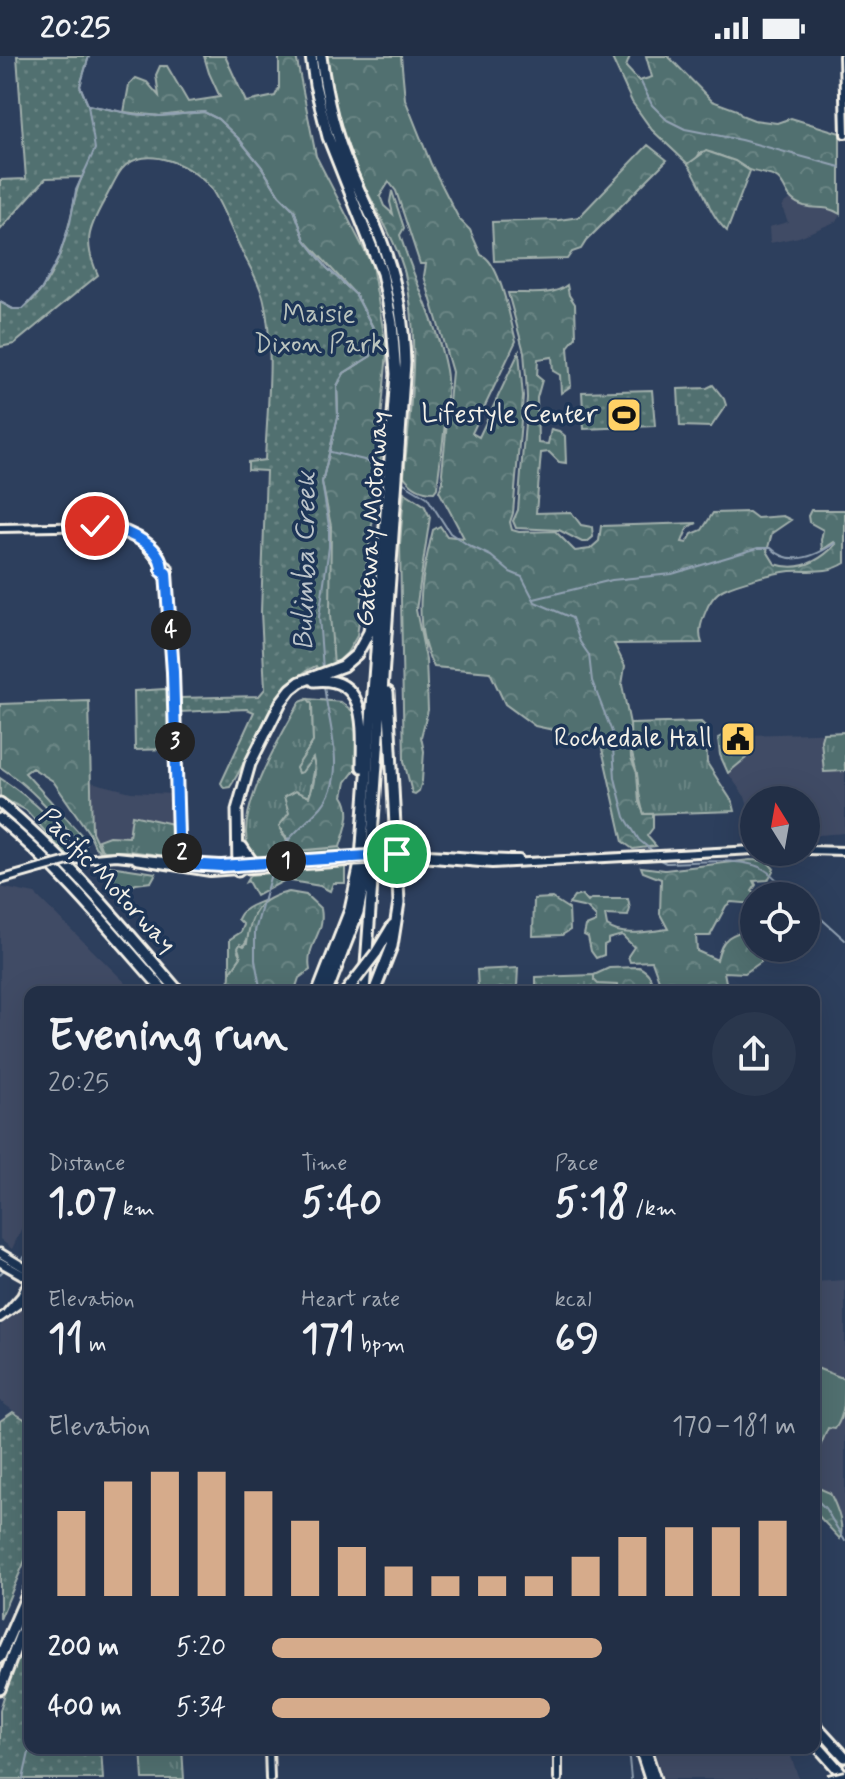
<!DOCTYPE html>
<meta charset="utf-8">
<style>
:root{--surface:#222f46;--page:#2a374d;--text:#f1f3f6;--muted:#a2a9b3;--line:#3f4a5f;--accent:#d6ab8b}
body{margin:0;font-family:Mynerve,sans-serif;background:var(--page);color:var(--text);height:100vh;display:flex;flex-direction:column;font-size:30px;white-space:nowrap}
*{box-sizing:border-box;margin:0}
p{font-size:26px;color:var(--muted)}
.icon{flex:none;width:44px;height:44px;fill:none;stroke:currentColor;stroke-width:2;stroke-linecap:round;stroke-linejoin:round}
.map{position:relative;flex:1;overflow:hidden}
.drawer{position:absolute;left:24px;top:930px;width:796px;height:768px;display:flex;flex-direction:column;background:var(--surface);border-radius:16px;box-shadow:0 8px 32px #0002,0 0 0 2px var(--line)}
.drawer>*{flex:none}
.needle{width:52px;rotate:349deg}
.buttons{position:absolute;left:740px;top:730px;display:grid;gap:16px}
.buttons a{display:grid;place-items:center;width:80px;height:80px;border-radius:50%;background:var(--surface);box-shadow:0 8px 32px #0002,0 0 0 2px var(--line);font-size:40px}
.pin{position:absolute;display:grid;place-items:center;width:68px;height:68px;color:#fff;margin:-34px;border:4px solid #fff;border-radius:50%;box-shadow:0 2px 8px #0007}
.km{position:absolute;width:40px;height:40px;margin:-20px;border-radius:50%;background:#222;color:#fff;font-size:22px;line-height:40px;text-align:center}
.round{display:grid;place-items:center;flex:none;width:84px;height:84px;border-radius:42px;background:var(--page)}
.overview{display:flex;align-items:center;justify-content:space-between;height:136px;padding:0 24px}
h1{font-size:44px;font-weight:700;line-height:60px}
.metrics{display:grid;grid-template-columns:repeat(3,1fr);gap:12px;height:136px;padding:8px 24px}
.metrics div{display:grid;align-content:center}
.metrics b{font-size:40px;font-weight:700}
.metrics small{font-size:22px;font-weight:400}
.metrics p{font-size:22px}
.chart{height:224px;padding:16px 24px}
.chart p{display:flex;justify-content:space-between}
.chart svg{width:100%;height:144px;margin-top:8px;stroke:var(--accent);stroke-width:6}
ul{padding:0 24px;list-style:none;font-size:26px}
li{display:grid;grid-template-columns:128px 96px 1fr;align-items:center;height:60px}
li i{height:20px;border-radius:10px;background:var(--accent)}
.status{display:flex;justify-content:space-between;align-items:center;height:56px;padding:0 40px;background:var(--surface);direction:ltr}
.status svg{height:22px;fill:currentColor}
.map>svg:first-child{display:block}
</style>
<div class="status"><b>20:25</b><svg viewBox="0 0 49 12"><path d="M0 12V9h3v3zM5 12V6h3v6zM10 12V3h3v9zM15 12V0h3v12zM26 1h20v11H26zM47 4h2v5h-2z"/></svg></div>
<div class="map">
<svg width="845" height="1723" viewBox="0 0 845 1723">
<defs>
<pattern id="grass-tufts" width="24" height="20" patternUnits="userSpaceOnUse" patternTransform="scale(2)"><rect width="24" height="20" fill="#517070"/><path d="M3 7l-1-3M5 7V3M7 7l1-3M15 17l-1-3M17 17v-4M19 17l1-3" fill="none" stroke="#6b8584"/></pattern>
<pattern id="forest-crowns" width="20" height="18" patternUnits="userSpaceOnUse" patternTransform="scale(2)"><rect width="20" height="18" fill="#517070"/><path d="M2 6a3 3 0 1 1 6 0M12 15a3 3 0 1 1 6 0" fill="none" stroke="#6b8584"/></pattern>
<pattern id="park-dots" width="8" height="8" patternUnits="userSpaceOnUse" patternTransform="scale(2)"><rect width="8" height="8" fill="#517070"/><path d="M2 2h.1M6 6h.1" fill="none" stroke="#6b8584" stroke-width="1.8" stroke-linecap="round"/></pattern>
</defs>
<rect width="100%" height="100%" fill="#2d3f5d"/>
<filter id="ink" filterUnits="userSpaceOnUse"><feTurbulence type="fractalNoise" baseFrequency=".0125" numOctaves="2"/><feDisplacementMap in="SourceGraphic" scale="16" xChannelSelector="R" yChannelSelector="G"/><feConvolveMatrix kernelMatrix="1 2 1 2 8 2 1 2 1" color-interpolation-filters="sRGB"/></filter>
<g filter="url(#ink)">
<!-- built -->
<path fill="#404b65" d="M 792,143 L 804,150 L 827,150 L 840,158 L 837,165 L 799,181 L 770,187 L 769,171 L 788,166 L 782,151 L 785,146 Z
M 845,676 L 845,777 L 806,780 L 806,744 L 754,744 L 754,781 L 752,763 L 745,741 L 728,717 L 746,702 L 748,679 Z
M 91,726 L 131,736 L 173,738 L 177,795 L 174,801 L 168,803 L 101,797 L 92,775 Z
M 0,831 L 35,838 L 135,936 L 30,936 L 30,1154 L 12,1193 L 0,1183 Z
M 845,1224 L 845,1469 L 830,1437 L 814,1430 L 814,1226 Z
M 30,1241 L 30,1360 L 26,1364 L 0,1345 L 0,1270 L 22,1252 Z
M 654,1692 L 788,1692 L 799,1723 L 663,1723 Z"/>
<!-- grass -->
<path fill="url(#grass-tufts)" stroke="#a2b0ac" stroke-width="2" d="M 308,643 L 312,648 L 313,686 L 296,712 L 312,701 L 315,710 L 309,742 L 289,757 L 282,778 L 296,795 L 340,791 L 342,797 L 256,802 C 222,774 284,675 300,646 Z
M 701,666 L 706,671 L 707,707 L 733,747 L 735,755 L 644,758 C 639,745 639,733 637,719 C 634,702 627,687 630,668 Z
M 845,676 L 845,715 L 824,716 L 821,684 L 823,677 Z
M 132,759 L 173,768 L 173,785 L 176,795 L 174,801 L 129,795 L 102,795 L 98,784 L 109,780 L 129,781 Z
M 345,810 L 345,827 L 333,827 L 330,835 L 320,830 L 285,824 L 256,840 L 248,825 L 246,826 L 250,819 Z
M 265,844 C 247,861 255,882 238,895 L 241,901 L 230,917 L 230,883 L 241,876 L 244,869 L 238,863 C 243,851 254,849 265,844 Z
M 594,919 L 594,924 L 617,929 L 619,935 L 536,936 L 536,921 Z
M 141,1692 L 182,1692 L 184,1723 L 143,1723 Z"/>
<!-- forest -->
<path fill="url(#forest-crowns)" stroke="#a2b0ac" stroke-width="2" d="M 204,0 L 225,0 L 246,46 L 275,40 L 279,32 L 279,0 L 296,0 L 316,100 L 372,209 L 387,296 L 380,375 L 375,385 L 381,401 L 357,580 L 347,597 L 334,609 L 324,584 L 322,426 L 338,361 L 337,330 L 344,317 L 360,307 L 374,273 L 356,239 L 305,184 L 294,154 L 279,139 L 261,110 L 182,57 L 160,60 L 124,56 L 129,29 L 136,22 L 147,26 L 159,40 L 156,19 L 160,10 L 167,10 L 188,46 L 220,41 L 209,17 Z
M 327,0 L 401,0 L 405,43 L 431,108 L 459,163 L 470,174 L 481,199 C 500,205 510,263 516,285 L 472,377 L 479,381 L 519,296 L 523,341 L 513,457 L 510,466 L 512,474 L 519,476 L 555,475 L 575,495 L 590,493 L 599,485 L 601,470 L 697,467 L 688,471 L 682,486 L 687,487 L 692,478 L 702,474 L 713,457 L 749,456 L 757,462 L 783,460 L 791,464 L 772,477 L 767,495 L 775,508 C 799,516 820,505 836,488 L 834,486 L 822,494 L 821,484 L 823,474 L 809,466 L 808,460 L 811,454 L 845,454 L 845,507 C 828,518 810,514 790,515 C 774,517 739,526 724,533 C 715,537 708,548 705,557 C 701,567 698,577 702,587 L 614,588 L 625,610 L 622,629 L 630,668 L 631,702 L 637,717 L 639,746 L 644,758 L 653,758 L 653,772 L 647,780 L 656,790 L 633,793 L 623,786 L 600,684 L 535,670 L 505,648 L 490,616 L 434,611 C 411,569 422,518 433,474 L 440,470 L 447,480 L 464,482 L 439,435 L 443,426 L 442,417 L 452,316 L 424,220 L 426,208 L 420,208 L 396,135 L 389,126 L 380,140 L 384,150 L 393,158 L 390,146 L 392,135 L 404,172 L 400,179 C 414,224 437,267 446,314 C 451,342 440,402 437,432 L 434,436 C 422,436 411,430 404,420 C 410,353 421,284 405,218 C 396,183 373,151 359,118 C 342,81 332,40 327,0 Z
M 611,0 L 630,0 L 626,11 L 639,25 L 652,21 L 646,0 L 668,0 L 712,45 L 737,54 L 741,59 L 754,64 L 777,67 L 791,62 L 840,77 L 840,158 C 823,148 818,154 804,150 C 785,144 788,132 778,123 C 769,116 757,118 748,113 C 734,107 716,94 700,97 L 695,105 L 688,108 L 652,74 L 632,46 Z
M 648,89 L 667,104 L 586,185 L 581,193 L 572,196 L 567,203 L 494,205 L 492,166 L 559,164 L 579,161 Z
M 567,229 L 569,239 L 575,248 L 576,281 L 568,291 L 571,330 L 561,337 L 560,319 L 553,315 L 552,301 L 538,303 L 537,320 L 542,324 L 537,342 L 538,387 L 548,388 L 551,373 L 559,375 L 565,380 L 566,407 L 559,406 L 549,396 L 541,397 L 536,457 L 571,456 L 581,469 L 592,471 L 593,481 L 587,486 L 582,486 L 559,474 L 516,472 L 513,465 L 518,454 L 527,342 L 526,321 L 524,296 L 508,237 C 526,236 553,241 567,229 Z
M 404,436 L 424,449 L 430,461 L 416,554 L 426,603 L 428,654 L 421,681 L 424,695 L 422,725 L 419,735 L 415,738 L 412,737 L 404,705 L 400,489 Z
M 308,643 L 341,646 L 356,658 L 358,710 L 346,726 L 343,740 C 354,756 345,774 340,791 L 295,795 L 279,770 L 289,757 L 284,741 L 295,735 L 309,741 C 314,729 317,715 313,702 L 302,716 L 298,717 L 296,712 L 313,686 L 312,648 Z
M 89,645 L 92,776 L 100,793 L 105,795 L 101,796 L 95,791 L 89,777 L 53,725 L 32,712 L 25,717 L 86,784 L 85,794 C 59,764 34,733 0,711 L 0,648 Z
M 0,722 C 29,741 59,767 77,797 L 65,798 L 26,754 L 0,741 Z
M 750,804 L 767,805 L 774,813 L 768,824 L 754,825 L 756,829 L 752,835 L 758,840 L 754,840 L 754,848 L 731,846 L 726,850 L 710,880 L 696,880 L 697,895 L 717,904 C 722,880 731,878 754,872 L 754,892 L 761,892 L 761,906 L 745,917 L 724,916 L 727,931 L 723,935 L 667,934 L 661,930 L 652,905 L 630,906 L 628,900 L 634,891 L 622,879 L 608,883 L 608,887 L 604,889 L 604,899 L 596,902 L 591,895 L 588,881 L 584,879 L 586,870 L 596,866 L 596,861 L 587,852 L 569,848 L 574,841 L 582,839 L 588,846 L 591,843 L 628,843 L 630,853 L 628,860 L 605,859 L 607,870 C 623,882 649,875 668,873 L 660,858 L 661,823 L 643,816 L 641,811 L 665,814 Z
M 100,805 L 110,810 L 156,817 L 151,826 L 136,828 L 122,835 L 96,808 Z
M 289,836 L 306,839 L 321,853 C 326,878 305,888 310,914 L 299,922 L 295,934 L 290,936 L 229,936 L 230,917 L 241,901 L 238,892 L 240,888 L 244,890 L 247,887 C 250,857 259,842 289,836 Z
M 552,842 L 569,853 L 570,874 L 562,879 L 533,880 L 534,843 Z
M 639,911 C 651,917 652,923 652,936 L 618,936 L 617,929 L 598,928 L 594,924 L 594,919 L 609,912 Z
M 814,1430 L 830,1437 C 837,1451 845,1470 840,1483 L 814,1455 Z"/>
<!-- park -->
<path fill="url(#park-dots)" stroke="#a2b0ac" stroke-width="2" d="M 17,0 L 89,0 L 80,30 L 88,49 L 133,58 L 160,60 L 204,56 L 218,63 L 239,83 L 261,110 L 279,139 L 294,154 L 305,184 L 327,212 L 356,239 L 374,274 L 371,300 L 344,317 L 337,330 L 338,361 L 322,426 L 331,470 L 330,559 L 334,609 L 319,615 L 316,610 C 268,631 257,691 230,731 L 224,732 L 221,727 L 254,656 L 247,653 L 179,656 L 180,642 L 259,640 L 265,633 L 261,556 L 266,415 L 248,414 L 248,406 L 265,404 C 267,353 275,294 264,245 C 260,226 247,207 239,189 C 230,172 223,151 212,134 C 196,111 145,86 122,113 C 115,122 110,135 104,145 C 88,174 83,187 98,219 L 14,288 L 0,291 L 0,246 L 13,253 L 23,253 C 49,233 63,195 70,164 C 74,149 75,135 82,121 L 46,122 L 0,174 L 0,124 L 26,123 Z
M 706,95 L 735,105 L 750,115 L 727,175 C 707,157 704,129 688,108 Z
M 713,329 L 724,343 L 726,349 L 711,371 L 680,370 L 678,333 L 707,332 Z
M 652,334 L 655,370 L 584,373 L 582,336 Z
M 165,633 L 169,634 L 171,693 L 135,694 L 134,635 Z
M 748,679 L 746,702 L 728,717 L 720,699 L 718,682 L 722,680 Z
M 518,912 L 517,931 L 482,934 L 478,932 L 477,914 Z
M 13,1356 L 26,1364 L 30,1360 L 30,1493 L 0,1563 L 0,1365 Z
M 30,1573 L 30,1692 L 101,1692 L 103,1723 L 0,1723 L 0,1654 L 14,1608 Z"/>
<!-- pitch -->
<path fill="#517070" stroke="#a2b0ac" stroke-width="2" d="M 814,1311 L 845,1323 C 845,1342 845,1359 835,1373 L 828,1372 L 814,1404 Z"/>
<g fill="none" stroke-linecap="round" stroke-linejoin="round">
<!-- stream -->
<path stroke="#92a2b3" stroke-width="2" d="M 641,26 L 652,49 L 667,64 L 685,73 L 741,84 L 840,111
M 88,49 L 133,58 L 160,60 L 204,56 L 218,63 L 239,83 L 261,110 L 279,139 L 294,154 L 305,184 L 327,212 L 356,239 L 374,274 L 371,300 L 344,317 L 337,330 L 338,361 L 322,426 L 329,470 L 329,491 L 319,561 L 323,613
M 0,246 L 13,253 L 23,253 L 41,234 L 58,203 L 70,167 L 76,134 L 95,93 L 88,49 L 80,30 L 89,0
M 331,396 L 364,404 L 381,413
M 402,426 L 427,441 L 450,477 L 468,489 L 491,500 L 510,516 L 522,521 L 535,546 L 572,562 L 580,586 L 589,599 L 592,625 L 612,676 L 615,722 L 625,761 L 639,784 L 655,797
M 534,543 L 612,524 L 672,518 L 758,492 L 771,492 C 790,511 816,500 835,487
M 276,804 C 285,782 305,769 321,751 C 349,718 327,666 324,628
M 660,804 L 666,807 C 692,807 743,800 765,814 C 775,820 784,832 793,840
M 806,849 L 845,884
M 261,936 L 255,904 L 255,875 L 272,814
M 23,1202 L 30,1197
M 0,1218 L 4,1214
M 814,1441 L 825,1452 L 845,1485
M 628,1692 L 631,1723
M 23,1723 L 30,1692"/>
<defs>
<path id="secondary" d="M 843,0 L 845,78
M 0,472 L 110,470 L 140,483 L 162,510
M161 513a4 4 0 1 1 8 0a4 4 0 1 1-8 0Z
M 166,517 L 173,616 L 178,780 L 187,808
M 806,794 L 845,795
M 384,799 C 429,795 474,803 519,803
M 72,804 L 116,800 L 212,810 L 347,801
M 136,804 L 210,816 L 346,806
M 383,804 L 421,802 L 492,808 L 754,794
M 0,824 L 42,812
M 7,1256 L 21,1240 L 30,1222
M 0,1262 L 19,1248 L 30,1233
M 269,1692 L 270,1723
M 558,1692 L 558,1723"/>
<path id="primary" d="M 0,1197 L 30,1215
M 0,1206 L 30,1223
M 639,1692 L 649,1723
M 646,1692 L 656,1723"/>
<path id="highway" d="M 311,0 L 315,29 L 328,81 L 382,217 L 392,267 L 396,318 L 361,803 L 350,854 L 318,936
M 321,0 C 326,39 334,77 350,113 C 361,141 377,168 386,198 C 398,233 404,269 405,307 L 371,794 L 358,856 L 327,936
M 314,625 C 369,619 362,674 362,711
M 0,747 C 68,803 122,870 179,936
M 0,763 C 62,814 112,876 165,936
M 399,782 L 404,793 L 409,797
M 242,791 L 253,807
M 238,815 L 237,754 L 250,708 L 281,646 L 291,633 L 300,626 L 343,610 L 357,598 L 369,576 L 373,545
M 399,816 L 408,806 L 421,802
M 376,897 L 393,869
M 346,936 L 356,923
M 364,936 L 373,813
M 374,936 L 392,890 L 399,846 L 388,636
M 0,1601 L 30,1532
M 0,1633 L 30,1554
M 814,1667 L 845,1701
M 814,1686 L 845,1721"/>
</defs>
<!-- secondary casing -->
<use href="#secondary" stroke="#f4f1e8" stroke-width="12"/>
<!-- primary casing -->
<use href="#primary" stroke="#f4f1e8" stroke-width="13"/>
<!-- highway casing -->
<use href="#highway" stroke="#f4f1e8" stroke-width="15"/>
<!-- secondary -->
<use href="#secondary" stroke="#1d3557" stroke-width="6"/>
<!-- primary -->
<use href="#primary" stroke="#1d3557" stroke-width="7"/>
<!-- highway -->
<use href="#highway" stroke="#1d3557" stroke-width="9"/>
<defs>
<path id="secondary-bridge" d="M 347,801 L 384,799
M 346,806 L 383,804
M 42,812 L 72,804
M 828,1723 L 845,1719"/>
<path id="highway-bridge" d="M 356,923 L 376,897"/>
</defs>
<!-- secondary-bridge casing -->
<use href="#secondary-bridge" stroke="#f4f1e8" stroke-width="12" stroke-linecap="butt"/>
<!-- highway-bridge casing -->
<use href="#highway-bridge" stroke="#f4f1e8" stroke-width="15" stroke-linecap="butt"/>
<!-- secondary-bridge -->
<use href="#secondary-bridge" stroke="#1d3557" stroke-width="6"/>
<!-- highway-bridge -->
<use href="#highway-bridge" stroke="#1d3557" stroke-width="9"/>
</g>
</g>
<g fill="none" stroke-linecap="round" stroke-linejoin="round" filter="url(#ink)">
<defs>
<path id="route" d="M 95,470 C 119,470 163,487 162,515 L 166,517 L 173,616 L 178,780 L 187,808 L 221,810 L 397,798"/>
</defs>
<!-- route casing -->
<use href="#route" stroke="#fff" stroke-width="16"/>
<!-- route -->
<use href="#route" stroke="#1a73e8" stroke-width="10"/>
</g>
<!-- icons -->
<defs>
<symbol id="stadium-square" viewBox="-11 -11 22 22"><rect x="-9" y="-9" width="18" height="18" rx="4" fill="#ffd166" stroke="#1d3557"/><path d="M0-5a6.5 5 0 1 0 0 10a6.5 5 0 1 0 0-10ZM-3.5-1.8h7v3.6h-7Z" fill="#111"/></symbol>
<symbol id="civic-square" viewBox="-11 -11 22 22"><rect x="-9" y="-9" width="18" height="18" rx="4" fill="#ffd166" stroke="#1d3557"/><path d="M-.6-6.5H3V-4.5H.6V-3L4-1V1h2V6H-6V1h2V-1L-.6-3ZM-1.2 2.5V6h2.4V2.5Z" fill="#111"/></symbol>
</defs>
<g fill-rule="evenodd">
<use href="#stadium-square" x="604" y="339" width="40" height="40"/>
<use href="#civic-square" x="718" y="663" width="40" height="40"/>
</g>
<g text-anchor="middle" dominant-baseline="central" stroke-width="7" stroke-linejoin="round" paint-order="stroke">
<!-- park labels -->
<g font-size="26" fill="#bbc4be" stroke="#1d3557">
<text x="319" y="259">Maisie<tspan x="319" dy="30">Dixon Park</tspan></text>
</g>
<!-- poi labels -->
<g font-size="26" fill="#f4f1e8" stroke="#1d3557" text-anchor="end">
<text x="598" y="359">Lifestyle Center</text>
<text x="712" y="683">Rochedale Hall</text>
</g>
<!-- street labels -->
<g font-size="26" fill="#f4f1e8" stroke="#1d3557">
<text transform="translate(373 463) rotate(-86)">Gateway Motorway</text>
<text transform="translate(107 825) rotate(47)">Pacific Motorway</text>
</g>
<!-- water labels -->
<g font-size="28" font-style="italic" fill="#bbc3c9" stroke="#1d3557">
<text transform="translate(306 505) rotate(-89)">Bulimba Creek</text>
</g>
</g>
</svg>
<div class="buttons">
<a><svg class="needle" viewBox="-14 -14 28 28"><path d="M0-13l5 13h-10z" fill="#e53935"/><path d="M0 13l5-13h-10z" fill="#a2a9b3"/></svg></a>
<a><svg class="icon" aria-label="locate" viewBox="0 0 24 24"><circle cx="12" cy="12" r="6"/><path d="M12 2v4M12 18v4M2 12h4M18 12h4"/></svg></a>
</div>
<div class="pin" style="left:397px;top:798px;background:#1e9e55"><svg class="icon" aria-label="arrive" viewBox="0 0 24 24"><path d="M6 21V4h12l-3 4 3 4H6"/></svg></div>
<div class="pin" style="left:95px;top:470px;background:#d93025"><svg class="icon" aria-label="check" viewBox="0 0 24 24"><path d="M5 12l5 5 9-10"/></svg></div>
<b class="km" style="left:286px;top:805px">1</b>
<b class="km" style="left:182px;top:797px">2</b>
<b class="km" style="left:175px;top:686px">3</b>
<b class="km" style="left:171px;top:574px">4</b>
<section class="drawer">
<div class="overview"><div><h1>Evening run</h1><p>20:25</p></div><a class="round"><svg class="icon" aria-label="share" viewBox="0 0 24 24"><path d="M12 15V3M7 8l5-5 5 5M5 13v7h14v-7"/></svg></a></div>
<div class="metrics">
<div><p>Distance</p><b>1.07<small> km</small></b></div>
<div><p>Time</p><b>5:40</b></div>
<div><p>Pace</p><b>5:18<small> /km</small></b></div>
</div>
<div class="metrics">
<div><p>Elevation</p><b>11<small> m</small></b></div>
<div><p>Heart rate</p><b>171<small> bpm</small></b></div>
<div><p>kcal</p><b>69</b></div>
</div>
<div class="chart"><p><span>Elevation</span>170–181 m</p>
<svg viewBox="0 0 160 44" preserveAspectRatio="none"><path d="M5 44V18M15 44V9M25 44V6M35 44V6M45 44V12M55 44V21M65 44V29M75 44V35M85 44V38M95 44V38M105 44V38M115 44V32M125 44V26M135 44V23M145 44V23M155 44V21"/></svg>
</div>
<ul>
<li><b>200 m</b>5:20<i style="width:63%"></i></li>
<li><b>400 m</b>5:34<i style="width:53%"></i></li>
</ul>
</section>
</div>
